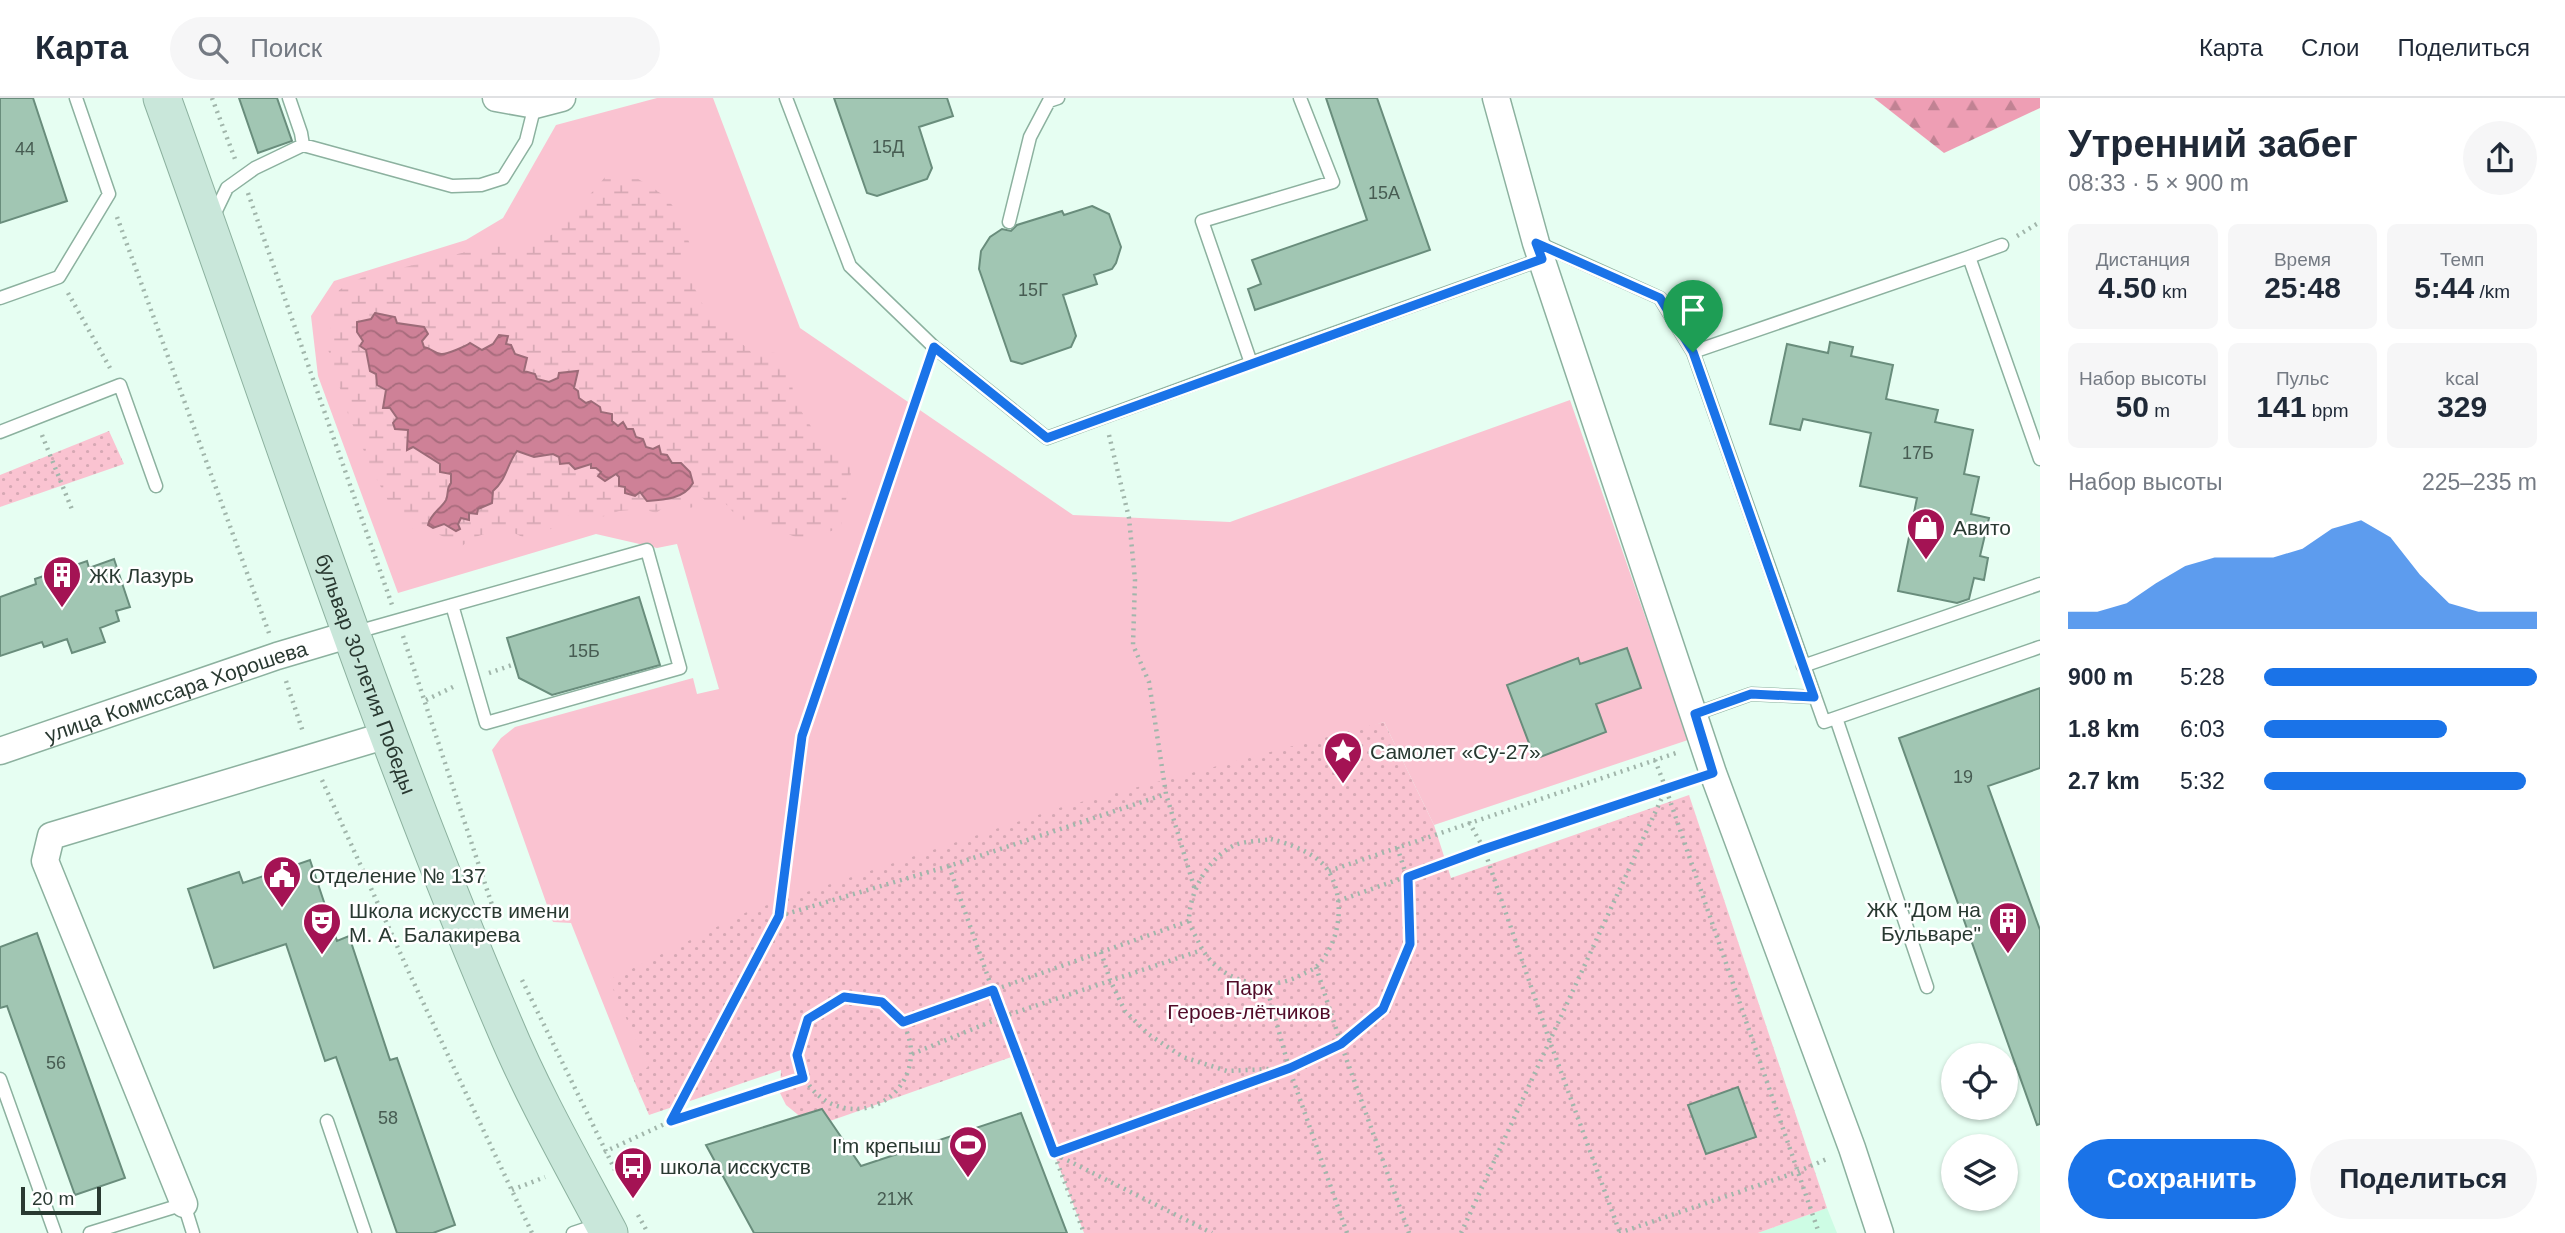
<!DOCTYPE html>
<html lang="ru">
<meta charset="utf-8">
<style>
:root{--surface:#fff;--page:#f6f6f7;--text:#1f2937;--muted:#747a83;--line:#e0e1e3;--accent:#1a73e8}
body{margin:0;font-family:Arial,sans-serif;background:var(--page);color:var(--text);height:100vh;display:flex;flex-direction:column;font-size:26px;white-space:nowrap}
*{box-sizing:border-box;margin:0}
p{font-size:23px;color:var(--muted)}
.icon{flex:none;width:38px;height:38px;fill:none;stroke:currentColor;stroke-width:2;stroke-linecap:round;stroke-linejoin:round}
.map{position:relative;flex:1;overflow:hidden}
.sheet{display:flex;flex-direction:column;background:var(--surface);width:525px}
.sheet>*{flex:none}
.controls{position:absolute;left:1941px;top:945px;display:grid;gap:14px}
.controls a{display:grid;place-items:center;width:77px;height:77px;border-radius:50%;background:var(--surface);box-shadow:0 2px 5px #0004;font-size:35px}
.scale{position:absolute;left:21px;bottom:18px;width:80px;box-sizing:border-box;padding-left:7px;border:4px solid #293931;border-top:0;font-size:19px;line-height:24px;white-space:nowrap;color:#293931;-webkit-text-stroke:5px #fff;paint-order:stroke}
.pin{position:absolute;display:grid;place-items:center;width:60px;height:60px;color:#fff;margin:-72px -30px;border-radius:50% 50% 50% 0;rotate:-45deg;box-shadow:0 0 7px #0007}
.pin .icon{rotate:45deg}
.round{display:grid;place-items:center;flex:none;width:74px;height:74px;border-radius:37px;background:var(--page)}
.head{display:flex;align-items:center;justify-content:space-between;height:119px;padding:0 28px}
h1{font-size:38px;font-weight:800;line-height:52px}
.stats{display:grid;grid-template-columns:repeat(3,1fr);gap:10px;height:119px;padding:7px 28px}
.stats div{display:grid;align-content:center;border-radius:10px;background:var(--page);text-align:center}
.stats b{font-size:30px;font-weight:800}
.stats small{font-size:19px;font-weight:400}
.stats p{font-size:19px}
.chart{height:196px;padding:14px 28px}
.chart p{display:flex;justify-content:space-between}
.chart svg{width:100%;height:126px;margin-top:7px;fill:var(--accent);opacity:.7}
.primary-button{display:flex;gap:14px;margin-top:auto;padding:14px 28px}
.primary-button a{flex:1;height:80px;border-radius:42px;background:var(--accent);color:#fff;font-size:28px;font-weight:800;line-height:80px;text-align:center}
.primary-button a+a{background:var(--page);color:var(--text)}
ul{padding:0 28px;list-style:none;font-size:23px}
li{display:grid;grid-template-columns:112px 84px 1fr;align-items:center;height:52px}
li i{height:18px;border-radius:9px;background:var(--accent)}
header{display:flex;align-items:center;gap:42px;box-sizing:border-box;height:98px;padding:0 35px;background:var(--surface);border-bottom:2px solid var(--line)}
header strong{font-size:33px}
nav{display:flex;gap:38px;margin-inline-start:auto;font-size:24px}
.search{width:490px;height:63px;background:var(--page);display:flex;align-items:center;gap:18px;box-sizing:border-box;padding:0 24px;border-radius:38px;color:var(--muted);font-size:26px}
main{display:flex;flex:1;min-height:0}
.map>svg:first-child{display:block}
</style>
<header>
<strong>Карта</strong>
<div class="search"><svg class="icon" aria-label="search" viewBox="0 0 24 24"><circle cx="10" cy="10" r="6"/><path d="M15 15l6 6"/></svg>Поиск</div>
<nav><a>Карта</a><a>Слои</a><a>Поделиться</a></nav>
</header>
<main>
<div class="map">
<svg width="2040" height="1135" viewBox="0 0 2040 1135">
<defs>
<pattern id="forest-firs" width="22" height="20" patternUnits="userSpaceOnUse" patternTransform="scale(1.75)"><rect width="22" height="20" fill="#ee9eb4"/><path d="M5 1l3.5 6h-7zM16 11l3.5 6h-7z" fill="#c18293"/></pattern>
<pattern id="wetland-marsh" width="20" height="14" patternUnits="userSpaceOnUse" patternTransform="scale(1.75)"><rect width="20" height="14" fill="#fac3d1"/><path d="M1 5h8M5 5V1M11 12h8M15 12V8" fill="none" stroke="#d6a8b4"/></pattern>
<pattern id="park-dots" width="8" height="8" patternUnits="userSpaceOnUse" patternTransform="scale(1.75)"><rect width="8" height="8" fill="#fac3d1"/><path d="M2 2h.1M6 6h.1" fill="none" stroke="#d6a8b4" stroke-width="1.8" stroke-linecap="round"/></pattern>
<pattern id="water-waves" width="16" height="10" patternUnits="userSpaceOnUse" patternTransform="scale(1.75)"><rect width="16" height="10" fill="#ce8197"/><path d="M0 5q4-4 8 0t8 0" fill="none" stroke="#a76b7c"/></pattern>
</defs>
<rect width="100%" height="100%" fill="#e6fef2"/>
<!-- built -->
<path fill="#cdfce4" d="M 1827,1110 L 1837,1135 L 1758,1135 Z"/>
<!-- grass -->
<path fill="#fac3d1" d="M 657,0 L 713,0 L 800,230 L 1073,417 L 1230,424 L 1570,302 L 1688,642 L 1434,727 L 1384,624 L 610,882 L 649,970 L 632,978 L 571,825 L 553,824 L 492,652 L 501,640 L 515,629 L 693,580 L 697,596 L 719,591 L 677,446 L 657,450 L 596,436 L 398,495 L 318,278 L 311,218 L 334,183 L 466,142 L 503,120 L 556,27 Z"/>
<!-- forest -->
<path fill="url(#forest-firs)" d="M 1874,0 L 2040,0 L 2040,10 L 1944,55 Z"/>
<!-- wetland -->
<path fill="url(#wetland-marsh)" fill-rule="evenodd" d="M 627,75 C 667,97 676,102 690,147 L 680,168 L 691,183 L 705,211 L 751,254 L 776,255 L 792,276 L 793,300 L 817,338 L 852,369 L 841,429 L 806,443 L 754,423 L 739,421 L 725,405 L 710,409 L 703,400 L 694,400 L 694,409 L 673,413 L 666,408 L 656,415 L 643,411 L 619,413 L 593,422 L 570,416 L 548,433 L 527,441 L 503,430 L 472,440 L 462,448 L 436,435 L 416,432 L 406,427 L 396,418 L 373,374 L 348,316 L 327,248 L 339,192 L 361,180 L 498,146 L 537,145 L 558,133 L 607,77 ZM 375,215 L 395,219 L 397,225 L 424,229 L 422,244 L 424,250 C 441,250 439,262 458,250 C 478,250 485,257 499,237 L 507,238 L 505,246 L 511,248 C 520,268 532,290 558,280 C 578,299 601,319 625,330 C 641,338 648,356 667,357 L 671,364 L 681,365 L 690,374 L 640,393 L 625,389 L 616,376 L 605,383 L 599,379 L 601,374 L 591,366 L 569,365 L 553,356 L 534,359 L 517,353 L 508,366 L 503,385 L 477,411 L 461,420 L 458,426 L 444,426 L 438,429 L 429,421 L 447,400 L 447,390 L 451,385 L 451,375 L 413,349 L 407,351 L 408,331 C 401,324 393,317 389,308 C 385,295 384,279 370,273 L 366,252 L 360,248 L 365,223 L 372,221 Z"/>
<!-- park -->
<path fill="url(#park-dots)" d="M 109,333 L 124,366 L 0,409 L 0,377 Z
M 1384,624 L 1434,727 L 1451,780 L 1689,697 L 1827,1110 L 1758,1135 L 1084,1135 L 1017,957 L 813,1029 L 786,1007 L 780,995 L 781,972 L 649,1017 L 632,978 L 648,969 L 609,882 L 749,813 L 1062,709 Z"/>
<!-- water -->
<path fill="url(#water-waves)" stroke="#9c6b78" stroke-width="2" d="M 375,215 L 395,219 L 397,225 L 424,229 L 428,236 L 422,243 L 424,249 C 431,250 434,255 441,256 C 446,257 466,248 470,245 L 482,252 L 493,246 L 499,237 L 508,238 L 506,246 L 511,247 L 515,256 L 527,260 L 524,273 L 535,276 L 537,281 L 549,284 L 558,280 L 559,275 L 578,273 L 574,290 L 578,293 L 579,300 L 586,305 L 591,303 L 600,309 L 601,314 L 612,316 L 612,323 L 618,328 L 623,324 L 627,331 L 633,331 L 636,339 L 643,341 L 646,349 L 653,351 L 659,348 L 661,356 L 667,357 L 672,365 L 681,365 L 690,374 L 693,385 C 684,401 664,402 647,403 L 640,394 L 635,398 L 625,395 L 625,389 L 619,388 L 619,379 L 616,376 L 605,383 L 598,378 L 601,374 L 596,370 L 591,370 L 591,366 L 575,371 L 569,365 L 560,366 L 559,359 L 553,356 L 534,359 L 517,353 C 506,368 507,381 493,393 L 492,405 L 478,411 L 477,416 L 469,415 L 469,422 L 461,420 L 458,426 L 460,431 L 456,433 L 444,426 L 433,430 L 428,427 C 430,416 441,411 446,402 C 449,395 446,391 451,385 L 451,376 L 440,374 L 440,366 L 413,349 L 407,352 L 408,332 L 395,331 L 393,325 L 397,320 L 390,310 L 383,310 L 386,292 L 377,287 L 376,276 L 370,273 L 366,252 L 360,248 L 363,243 L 357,234 L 357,224 L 371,221 Z"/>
<!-- building -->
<path fill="#a1c6b3" stroke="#698d7c" stroke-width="2" d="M 0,0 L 33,0 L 67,103 L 0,125 Z
M 239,0 L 277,0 L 292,43 L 258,55 Z
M 834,0 L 947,0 L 953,18 L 919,29 L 932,70 L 927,81 L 877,98 L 867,95 Z
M 1326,0 L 1377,0 L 1430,152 L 1255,212 L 1248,191 L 1261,186 L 1252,162 L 1367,122 Z
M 1092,108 L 1109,116 L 1121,149 L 1116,165 L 1112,171 L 1094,177 L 1097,186 L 1063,197 L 1076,238 L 1071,249 L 1022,266 L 1011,263 L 979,171 L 981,153 L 990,139 L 1002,131 L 1011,133 L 1017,127 L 1062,113 L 1064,117 Z
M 1830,244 L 1853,249 L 1851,258 L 1893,267 L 1886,301 L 1938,312 L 1935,324 L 1973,332 L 1964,376 L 1979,379 L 1971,416 L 1989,420 L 1980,458 L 1988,460 L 1984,482 L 1974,480 L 1969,501 L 1957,505 L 1898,493 L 1917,400 L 1860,388 L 1871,335 L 1803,321 L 1800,332 L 1770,326 L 1787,246 L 1828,255 Z
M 114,461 L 130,509 L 116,513 L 119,523 L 100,530 L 105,544 L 72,555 L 67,541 L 44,549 L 42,544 L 0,558 L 0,499 L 36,486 L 35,481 L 87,463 L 89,470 Z
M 639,499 L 660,567 L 552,597 L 519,580 L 507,540 Z
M 1627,550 L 1641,590 L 1596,606 L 1606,634 L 1535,661 L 1507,587 L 1578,560 L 1580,566 Z
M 2040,590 L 2040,670 L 1988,688 L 2040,832 L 2040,1026 L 2037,1027 L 1899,640 Z
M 310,762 L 337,843 L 349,838 L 390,962 L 397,960 L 455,1127 L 433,1135 L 397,1135 L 336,959 L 325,963 L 286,846 L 214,870 L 188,791 L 239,774 L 243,785 Z
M 37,835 L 125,1080 L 75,1097 L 7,908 L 0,910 L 0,849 Z
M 1738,989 L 1756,1039 L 1706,1056 L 1688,1007 Z
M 822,1011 L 861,1068 L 1021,1015 L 1067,1135 L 754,1135 L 706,1047 Z"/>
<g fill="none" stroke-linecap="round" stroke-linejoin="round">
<defs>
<path id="lane" d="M 289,0 L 301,35 L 303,47
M 786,0 L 850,168 L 934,249 L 1047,340 L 1251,265 L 1202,123 L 1333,84 L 1300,0
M 213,119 L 227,90 L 255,70 L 303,47 L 452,88 L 481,87 L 503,80 L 526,43 L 535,7
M 1009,124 L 1030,39 L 1049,3 L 1058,0
M 1538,145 L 1660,200 L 1693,254 L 1824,624 L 2040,549
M 1969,159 L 2002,147
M 0,200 L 59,179 L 109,96 L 76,0
M 1693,254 L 1969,159 L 2040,361
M 1251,265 L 1542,161
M 0,334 L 120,287 L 156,388
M 353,535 L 647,452 L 680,570 L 486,625 L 452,507
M 1803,568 L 2040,486
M 1695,616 L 1751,596 L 1814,599
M 1836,620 L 1927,889
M 0,981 L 55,1135
M 327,1023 L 365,1135
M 90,1135 L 184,1106 L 193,1135
M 573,1135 L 600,1126"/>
<g id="street">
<path d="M 496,0 L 535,7 L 562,0"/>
<path d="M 1496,0 L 1536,145 L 1713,675 L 1852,1050 L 1880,1135"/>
<path id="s1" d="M 0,653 L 277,558 L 351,536"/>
<path d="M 184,1106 L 45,763 L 51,738 L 387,637"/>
</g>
<g id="secondary">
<path id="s2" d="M 162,0 C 274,310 374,624 504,927 C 534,999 573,1067 609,1135"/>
</g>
</defs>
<!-- lane casing -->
<use href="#lane" stroke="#8cb19f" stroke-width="15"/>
<!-- street casing -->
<use href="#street" stroke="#8cb19f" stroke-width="29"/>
<!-- secondary casing -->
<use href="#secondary" stroke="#8cb19f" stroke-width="39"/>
<!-- path -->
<path stroke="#a1b6ab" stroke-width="4.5" stroke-dasharray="2 5" stroke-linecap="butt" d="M 212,0 L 235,61
M 248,95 L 392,507
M 117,119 L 269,535
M 2017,138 L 2040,124
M 68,195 L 110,270
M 42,337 L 73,414
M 1109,337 L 1129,420 L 1135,482 L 1133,547 L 1149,584 L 1166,696 L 1195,792
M 403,538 L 497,822
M 489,575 L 515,566
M 286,583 L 303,634
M 426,602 L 455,588
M 1655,662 L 1666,691
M 322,682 L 412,881 L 532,1135
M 1469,724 L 1484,751 L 1549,941 L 1620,1135
M 1271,741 C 1290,746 1319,756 1329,774 C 1346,803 1340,845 1317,868 C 1313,872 1307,874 1303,876 C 1266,897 1217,884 1199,845 C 1196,838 1189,828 1189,821 C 1190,792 1209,759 1235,747 C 1245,743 1260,743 1271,741 Z
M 949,768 L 1002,919 L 1084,1135
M 1329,773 L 1679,654
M 1338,803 L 1484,751 L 1689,683
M 779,818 L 949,768 L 1166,696
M 1101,854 L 1110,882 L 1125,913 L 1148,936 L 1183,959 L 1227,973 L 1289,970 L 1341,946 L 1383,910 L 1410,846 L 1407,779 L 1397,749
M 1316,869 L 1341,946 L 1409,1135
M 522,882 L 615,1072
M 1266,887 L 1289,970 L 1347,1135
M799 955a56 56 0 1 1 112 0a56 56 0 1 1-112 0Z
M 903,924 L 1189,823
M 912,956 L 1002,919 L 1202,852
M 671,1023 L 779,818 L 801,638 L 928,266
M 604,1054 L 671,1023 L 803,980
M 1054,1055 L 1283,972
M 1055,1056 L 1212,1135
M 512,1092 L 545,1079
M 638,1117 L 648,1135
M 1461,1135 L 1666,691 L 1819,1135
M 1619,1135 L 1797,1074 L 1829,1060"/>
<!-- lane -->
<use href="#lane" stroke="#fff" stroke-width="12"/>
<!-- street -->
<use href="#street" stroke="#fff" stroke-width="26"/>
<!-- secondary -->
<use href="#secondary" stroke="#c9e7da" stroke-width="37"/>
</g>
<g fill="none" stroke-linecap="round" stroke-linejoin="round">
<defs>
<path id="route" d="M 1536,145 L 1660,200 L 1693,254 L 1814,599 L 1751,596 L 1695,616 L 1713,675 L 1484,751 L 1408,779 L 1410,846 L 1383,911 L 1341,946 L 1290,970 L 1054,1055 L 993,892 L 903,924 L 882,904 L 844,899 L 808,921 L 797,957 L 803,980 L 671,1023 L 779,818 L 802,638 L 934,249 L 1047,340 L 1542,161 Z"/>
</defs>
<!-- route casing -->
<use href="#route" stroke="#fff" stroke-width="14"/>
<!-- route -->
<use href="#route" stroke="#1a73e8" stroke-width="9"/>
</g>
<!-- icons -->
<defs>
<symbol id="shop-pin" viewBox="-11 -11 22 30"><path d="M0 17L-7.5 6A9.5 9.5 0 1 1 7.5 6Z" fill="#a41354" stroke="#fff"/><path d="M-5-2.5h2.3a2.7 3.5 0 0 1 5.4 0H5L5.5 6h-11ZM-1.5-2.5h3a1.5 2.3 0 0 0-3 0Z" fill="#fff"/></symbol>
<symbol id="building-pin" viewBox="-11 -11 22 30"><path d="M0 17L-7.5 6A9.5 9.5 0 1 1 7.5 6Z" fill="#a41354" stroke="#fff"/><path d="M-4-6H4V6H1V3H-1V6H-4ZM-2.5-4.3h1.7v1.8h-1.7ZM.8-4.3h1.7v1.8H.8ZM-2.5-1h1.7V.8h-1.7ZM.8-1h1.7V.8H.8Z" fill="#fff"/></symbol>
<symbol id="sight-pin" viewBox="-11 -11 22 30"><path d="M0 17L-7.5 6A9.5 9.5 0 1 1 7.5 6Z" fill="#a41354" stroke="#fff"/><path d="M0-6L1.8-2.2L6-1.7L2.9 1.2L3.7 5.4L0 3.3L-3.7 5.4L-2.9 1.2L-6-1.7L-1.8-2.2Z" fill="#fff"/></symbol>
<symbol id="civic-pin" viewBox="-11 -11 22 30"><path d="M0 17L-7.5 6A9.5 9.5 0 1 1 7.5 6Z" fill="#a41354" stroke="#fff"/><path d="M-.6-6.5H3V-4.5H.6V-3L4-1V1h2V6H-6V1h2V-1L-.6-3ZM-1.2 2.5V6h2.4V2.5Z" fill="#fff"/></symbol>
<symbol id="theatre-pin" viewBox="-11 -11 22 30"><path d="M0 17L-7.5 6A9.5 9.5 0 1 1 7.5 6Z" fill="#a41354" stroke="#fff"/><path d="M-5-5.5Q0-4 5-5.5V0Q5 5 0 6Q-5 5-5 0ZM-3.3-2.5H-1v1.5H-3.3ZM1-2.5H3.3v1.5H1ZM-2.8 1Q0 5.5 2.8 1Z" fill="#fff"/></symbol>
<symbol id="stadium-pin" viewBox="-11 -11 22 30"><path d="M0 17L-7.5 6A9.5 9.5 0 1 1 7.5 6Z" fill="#a41354" stroke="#fff"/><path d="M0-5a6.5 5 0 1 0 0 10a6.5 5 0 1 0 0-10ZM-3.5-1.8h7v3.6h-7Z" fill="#fff"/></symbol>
<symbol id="bus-pin" viewBox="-11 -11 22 30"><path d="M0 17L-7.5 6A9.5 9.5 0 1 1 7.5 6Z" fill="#a41354" stroke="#fff"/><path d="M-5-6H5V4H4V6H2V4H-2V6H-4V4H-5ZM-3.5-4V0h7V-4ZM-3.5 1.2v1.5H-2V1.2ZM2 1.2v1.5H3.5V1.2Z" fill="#fff"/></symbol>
</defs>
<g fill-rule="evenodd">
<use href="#shop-pin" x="1904" y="407" width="44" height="60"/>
<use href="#building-pin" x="40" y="455" width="44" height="60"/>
<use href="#sight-pin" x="1321" y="631" width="44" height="60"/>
<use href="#civic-pin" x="260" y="755" width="44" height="60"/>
<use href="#building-pin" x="1986" y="801" width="44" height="60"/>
<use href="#theatre-pin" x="300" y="802" width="44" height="60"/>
<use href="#stadium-pin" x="946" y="1025" width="44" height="60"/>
<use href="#bus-pin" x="611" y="1046" width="44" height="60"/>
</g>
<g text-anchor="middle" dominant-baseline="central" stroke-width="5" stroke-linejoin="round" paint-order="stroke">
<!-- number labels -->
<g font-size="18" fill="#475c52">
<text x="888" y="49">15Д</text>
<text x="25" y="51">44</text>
<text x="1384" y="95">15А</text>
<text x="1033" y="192">15Г</text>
<text x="1918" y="355">17Б</text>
<text x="584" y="553">15Б</text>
<text x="1963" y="679">19</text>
<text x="56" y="965">56</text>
<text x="388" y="1020">58</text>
<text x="895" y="1101">21Ж</text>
</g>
<!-- poi labels -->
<g font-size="21" fill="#293931" stroke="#fff" text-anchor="start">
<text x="1953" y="429">Авито</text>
<text x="89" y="477">ЖК Лазурь</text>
<text x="1370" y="653">Самолет «Су-27»</text>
<text x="309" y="777">Отделение № 137</text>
<text x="1981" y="811" text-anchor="end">ЖК "Дом на<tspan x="1981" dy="24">Бульваре"</tspan></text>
<text x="349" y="812">Школа искусств имени<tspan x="349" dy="24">М. А. Балакирева</tspan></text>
<text x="941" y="1047" text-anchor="end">I'm крепыш</text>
<text x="660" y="1068">школа исскуств</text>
</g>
<!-- street labels -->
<g font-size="21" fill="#293931" stroke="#fff">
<text stroke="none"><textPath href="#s2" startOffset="611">бульвар 30-летия Победы</textPath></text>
<text stroke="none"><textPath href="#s1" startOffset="186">улица Комиссара Хорошева</textPath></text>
</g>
<!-- park labels -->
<g font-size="21" fill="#510b28" stroke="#fff">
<text x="1249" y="889">Парк<tspan x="1249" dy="24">Героев-лётчиков</tspan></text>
</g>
</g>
</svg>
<div class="controls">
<a><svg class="icon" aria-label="locate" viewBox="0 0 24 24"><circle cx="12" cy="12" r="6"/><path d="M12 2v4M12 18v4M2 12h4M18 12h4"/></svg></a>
<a><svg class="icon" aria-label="layers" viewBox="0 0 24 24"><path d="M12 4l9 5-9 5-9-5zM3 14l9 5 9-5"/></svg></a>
</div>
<div class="scale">20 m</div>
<div class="pin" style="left:1693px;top:254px;background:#1e9e55"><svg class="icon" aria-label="arrive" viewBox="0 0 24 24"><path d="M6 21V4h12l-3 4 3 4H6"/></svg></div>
</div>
<section class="sheet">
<div class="head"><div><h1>Утренний забег</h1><p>08:33 · 5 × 900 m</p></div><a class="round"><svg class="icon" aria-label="share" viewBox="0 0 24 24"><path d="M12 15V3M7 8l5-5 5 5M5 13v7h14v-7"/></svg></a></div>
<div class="stats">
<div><p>Дистанция</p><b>4.50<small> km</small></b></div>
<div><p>Время</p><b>25:48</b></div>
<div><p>Темп</p><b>5:44<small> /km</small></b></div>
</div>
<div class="stats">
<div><p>Набор высоты</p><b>50<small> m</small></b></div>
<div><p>Пульс</p><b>141<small> bpm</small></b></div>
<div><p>kcal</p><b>329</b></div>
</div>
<div class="chart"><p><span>Набор высоты</span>225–235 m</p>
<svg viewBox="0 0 160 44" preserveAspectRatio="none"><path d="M0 44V38L10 38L20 35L30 28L40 22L50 19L60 19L70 19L80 16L90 9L100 6L110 12L120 25L130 35L140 38L150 38L160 38V44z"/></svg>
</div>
<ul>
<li><b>900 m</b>5:28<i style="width:100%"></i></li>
<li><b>1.8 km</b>6:03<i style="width:67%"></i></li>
<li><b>2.7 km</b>5:32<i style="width:96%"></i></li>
</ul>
<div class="primary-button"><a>Сохранить</a><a>Поделиться</a></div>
</section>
</main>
